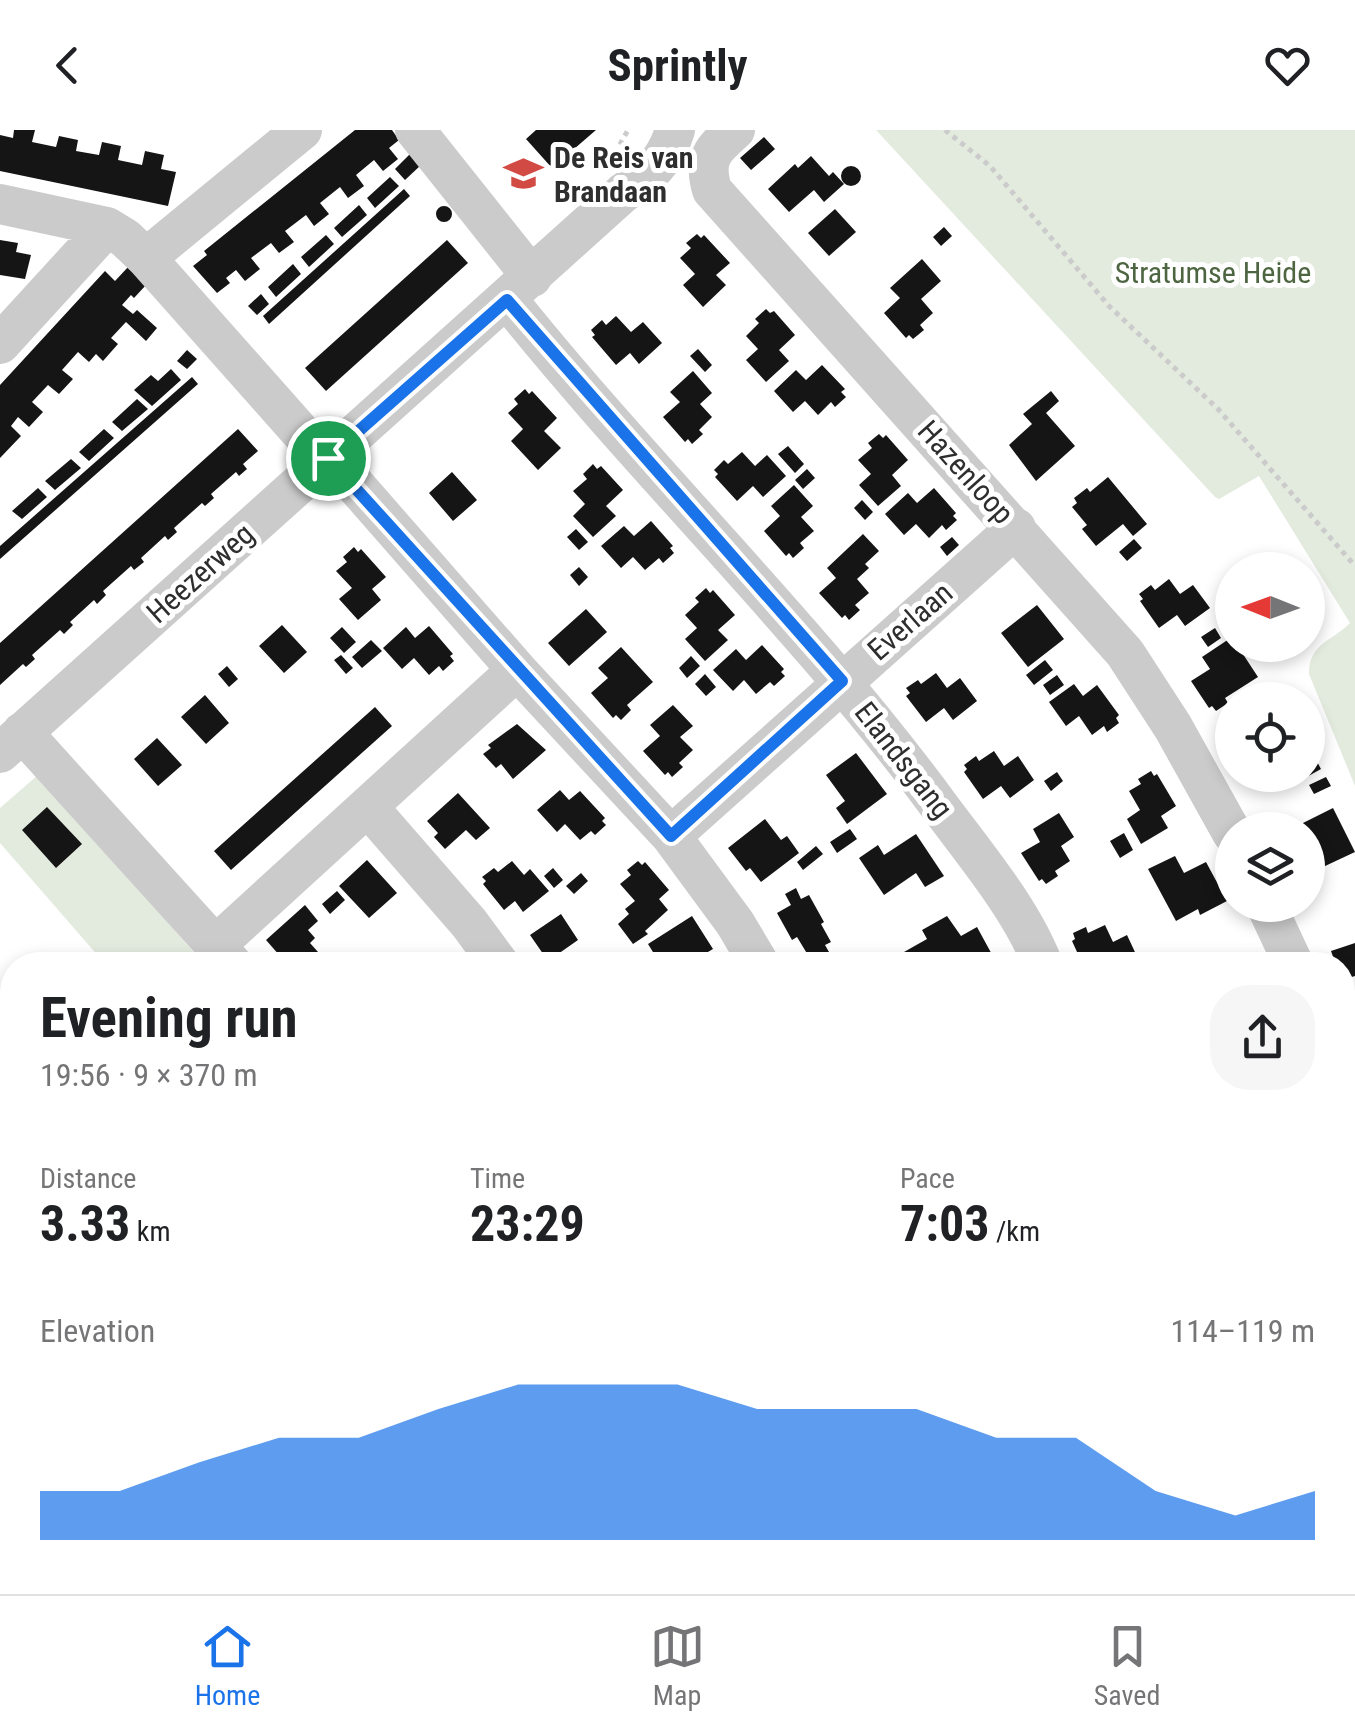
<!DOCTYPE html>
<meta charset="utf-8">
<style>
:root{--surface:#fff;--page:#f6f6f6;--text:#202124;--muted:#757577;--line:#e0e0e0;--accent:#1a73e8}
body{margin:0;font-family:"Roboto Condensed",sans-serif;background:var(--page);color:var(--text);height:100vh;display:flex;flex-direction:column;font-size:38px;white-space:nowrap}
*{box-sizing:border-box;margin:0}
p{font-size:32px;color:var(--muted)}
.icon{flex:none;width:55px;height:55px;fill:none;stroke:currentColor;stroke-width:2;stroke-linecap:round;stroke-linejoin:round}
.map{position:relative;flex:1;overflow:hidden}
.side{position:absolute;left:0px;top:822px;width:1355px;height:642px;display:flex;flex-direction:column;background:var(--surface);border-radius:40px 40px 0 0;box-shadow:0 5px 15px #0003}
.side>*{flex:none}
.needle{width:65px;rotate:271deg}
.buttons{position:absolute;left:1215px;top:422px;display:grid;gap:20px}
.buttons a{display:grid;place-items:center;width:110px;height:110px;border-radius:50%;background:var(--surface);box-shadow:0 5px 15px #0003;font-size:50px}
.pin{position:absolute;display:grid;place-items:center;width:85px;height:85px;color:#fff;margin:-42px;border:5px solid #fff;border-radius:50%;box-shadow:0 2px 10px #0007}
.round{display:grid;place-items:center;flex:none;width:105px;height:105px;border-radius:40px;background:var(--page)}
.summary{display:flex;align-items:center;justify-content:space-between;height:170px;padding:0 40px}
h1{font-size:55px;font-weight:700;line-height:75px}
.metrics{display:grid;grid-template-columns:repeat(3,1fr);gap:15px;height:170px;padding:10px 40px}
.metrics div{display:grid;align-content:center}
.metrics b{font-size:50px;font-weight:700}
.metrics small{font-size:28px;font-weight:400}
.metrics p{font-size:28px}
.chart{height:280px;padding:20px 40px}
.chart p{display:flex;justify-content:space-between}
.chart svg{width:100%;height:180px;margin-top:10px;fill:var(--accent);opacity:.7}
header{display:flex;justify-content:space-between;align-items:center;height:130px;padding:0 40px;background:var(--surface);font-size:45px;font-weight:700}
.tab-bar{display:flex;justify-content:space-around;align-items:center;height:140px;border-top:2px solid var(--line);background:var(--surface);font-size:28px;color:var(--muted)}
.tab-bar a{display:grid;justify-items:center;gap:5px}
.tab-bar .selected{color:var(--accent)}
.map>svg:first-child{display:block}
</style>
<header><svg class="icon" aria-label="back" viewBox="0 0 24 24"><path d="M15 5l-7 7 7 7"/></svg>Sprintly<svg class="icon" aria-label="heart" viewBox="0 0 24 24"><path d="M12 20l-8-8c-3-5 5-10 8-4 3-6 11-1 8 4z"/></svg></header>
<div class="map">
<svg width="1355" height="1464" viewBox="0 0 1355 1464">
<rect width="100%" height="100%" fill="#fff"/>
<!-- green -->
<path fill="#e3eade" d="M 876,0 L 1355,0 L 1355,656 L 1309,544 C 1309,513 1331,512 1350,493 L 1259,346 L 1219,369 L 1215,367 Z
M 38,645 L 205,835 L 106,835 L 0,713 L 0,678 Z
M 0,1215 L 12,1232 L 12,1350 L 0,1346 Z
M 0,1414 L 12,1418 L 12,1452 L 112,1453 L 138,1464 L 0,1464 Z"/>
<!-- building -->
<path fill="#151515" d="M 14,0 L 35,0 L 32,12 L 56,17 L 59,6 L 78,10 L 76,21 L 99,25 L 102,12 L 121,16 L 118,30 L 142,35 L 145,21 L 164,25 L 161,39 L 176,42 L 168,76 L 0,41 L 0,5 L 13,8 Z
M 355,0 L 392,0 L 399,10 L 389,18 L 398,29 L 383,41 L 374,30 L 356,45 L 364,56 L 348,68 L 340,57 L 320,73 L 329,84 L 314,96 L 306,85 L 285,101 L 294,112 L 279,123 L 271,113 L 251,128 L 260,139 L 245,151 L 236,140 L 226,148 L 230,153 L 217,163 L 193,136 L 207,125 L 204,121 Z
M 536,0 L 596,0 L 552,38 L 526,9 Z
M 764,7 L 775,19 L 751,40 L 740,28 Z
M 411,23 L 421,35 L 405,50 L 395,39 Z
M 811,26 L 829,46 L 833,42 L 844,54 L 824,72 L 814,60 L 789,82 L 768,59 L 795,34 L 798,38 Z
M841 46a10 10 0 1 1 20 0a10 10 0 1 1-20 0Z
M 390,47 L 399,56 L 375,78 L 367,68 Z
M 404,59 L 410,66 L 269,194 L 263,186 Z
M 359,75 L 367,85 L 342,107 L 334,98 Z
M436 84a8 8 0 1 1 16 0a8 8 0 1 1-16 0Z
M 835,79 L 856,102 L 829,126 L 808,103 Z
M 944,97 L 952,106 L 941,116 L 933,107 Z
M 697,104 L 701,108 L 704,105 L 730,133 L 716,145 L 726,155 L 703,177 L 683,155 L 695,144 L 680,128 L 691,118 L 686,113 Z
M 326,105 L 334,114 L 309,137 L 301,127 Z
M 0,110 L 18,113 L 16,122 L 31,125 L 25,149 L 0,145 Z
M 447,110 L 468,133 L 326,261 L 305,238 Z
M 922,129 L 941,151 L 921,169 L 933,183 L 920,195 L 924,200 L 913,209 L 909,205 L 906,208 L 884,183 L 900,168 L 890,158 Z
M 293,134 L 301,144 L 276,167 L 268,157 Z
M 129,136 L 146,155 L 134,168 L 131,165 L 122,175 L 133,184 L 137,180 L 157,198 L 146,211 L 126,192 L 111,208 L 118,214 L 103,231 L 96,224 L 89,232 L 78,222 L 62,240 L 73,249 L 59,264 L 48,255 L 32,272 L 43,282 L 29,297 L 18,287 L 11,296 L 21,306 L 0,328 L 0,255 L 105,141 L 115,151 Z
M 261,164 L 269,174 L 257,185 L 248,176 Z
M 766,179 L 770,183 L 774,181 L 795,205 L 779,220 L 789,231 L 766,252 L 746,230 L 758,219 L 746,206 L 759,193 L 755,189 Z
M 616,186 L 631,202 L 643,192 L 662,213 L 639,234 L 630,223 L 616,235 L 592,207 L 595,205 L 591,200 L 602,190 L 606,195 Z
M 698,219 L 712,235 L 705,242 L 690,226 Z
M 187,220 L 197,229 L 187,239 L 177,231 Z
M 822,235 L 845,259 L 841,262 L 846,267 L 835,277 L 831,272 L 818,285 L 805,271 L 793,282 L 774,261 L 796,240 L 806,250 Z
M 171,239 L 181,250 L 152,276 L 134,260 L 151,245 L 158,251 Z
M 693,241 L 712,263 L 700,274 L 712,287 L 699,300 L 703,304 L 692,314 L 688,309 L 685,312 L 663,287 L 680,272 L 670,262 Z
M 192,247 L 198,254 L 0,429 L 0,416 Z
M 525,259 L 529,264 L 532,261 L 557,288 L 544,301 L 561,318 L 538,340 L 511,311 L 523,299 L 508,283 L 518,274 L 514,269 Z
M 1051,261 L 1059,271 L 1046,283 L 1075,316 L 1036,351 L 1009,315 L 1032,294 L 1023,284 Z
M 137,269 L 148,279 L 122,301 L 112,292 Z
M 104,299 L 114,308 L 89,331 L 79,322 Z
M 238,299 L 258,321 L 243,334 L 247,339 L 239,346 L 236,342 L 211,364 L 214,368 L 205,376 L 202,373 L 174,398 L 177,402 L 168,410 L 165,406 L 141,428 L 144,432 L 134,440 L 131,436 L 103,461 L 106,465 L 97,474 L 94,470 L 70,492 L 73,495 L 64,504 L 60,500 L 32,525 L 35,529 L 26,537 L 23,534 L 0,555 L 0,513 Z
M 879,304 L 883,308 L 886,305 L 908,330 L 892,345 L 901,356 L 878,376 L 859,355 L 871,344 L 858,330 L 872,318 L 868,313 Z
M 788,316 L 804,334 L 795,343 L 778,324 Z
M 742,322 L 755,336 L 767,325 L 786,346 L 763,367 L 753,356 L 737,371 L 715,347 L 718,344 L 714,340 L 724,330 L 728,334 Z
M 71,329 L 81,338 L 55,360 L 45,351 Z
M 593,334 L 597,339 L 601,336 L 623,360 L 606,376 L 616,386 L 593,407 L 573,386 L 585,374 L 573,361 L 587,349 L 583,344 Z
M 807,339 L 815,348 L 803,359 L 795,350 Z
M 452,342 L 477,370 L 453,391 L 429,363 Z
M 1108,347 L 1147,394 L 1133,406 L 1123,394 L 1096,416 L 1082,399 L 1087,395 L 1072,377 L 1077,373 L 1074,368 L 1087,358 L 1090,362 Z
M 794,355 L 813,376 L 801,387 L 814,401 L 800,413 L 804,418 L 793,428 L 789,423 L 786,426 L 764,401 L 780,386 L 771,376 Z
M 38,358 L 47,367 L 22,389 L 12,381 Z
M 934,358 L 956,383 L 953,386 L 957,390 L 946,400 L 942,395 L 929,408 L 916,394 L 904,405 L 885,384 L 908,363 L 917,373 Z
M 862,370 L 873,382 L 865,390 L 854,378 Z
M 651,391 L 673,416 L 670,418 L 674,423 L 663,433 L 659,428 L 645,440 L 633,427 L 621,438 L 601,416 L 624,396 L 634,406 Z
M 576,399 L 588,412 L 579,420 L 567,407 Z
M 863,404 L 879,421 L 865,434 L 869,438 L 857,449 L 869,463 L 855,475 L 860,480 L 849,490 L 845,485 L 842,488 L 819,463 L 836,448 L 827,438 Z
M 952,407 L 959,415 L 947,426 L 940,417 Z
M 1134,409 L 1142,418 L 1127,431 L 1119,422 Z
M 354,417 L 358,422 L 361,419 L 386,447 L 372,459 L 381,470 L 358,490 L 339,469 L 352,458 L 336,441 L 347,432 L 343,427 Z
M 579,437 L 588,447 L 579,456 L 570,445 Z
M 1169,449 L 1180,464 L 1193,455 L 1210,478 L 1185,496 L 1177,485 L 1159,498 L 1140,471 L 1143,469 L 1139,464 L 1151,455 L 1155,460 Z
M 706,458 L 710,463 L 713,460 L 735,485 L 718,500 L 728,510 L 705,531 L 685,509 L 697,498 L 685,485 L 699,472 L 695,468 Z
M 1232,460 L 1232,477 L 1226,482 L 1218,471 Z
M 1037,475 L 1064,509 L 1028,537 L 1001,503 Z
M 586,479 L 607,502 L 569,536 L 548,513 Z
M 282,495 L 307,522 L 284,543 L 259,516 Z
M 429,496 L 453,524 L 450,526 L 454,531 L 443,541 L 439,536 L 429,545 L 414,528 L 402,539 L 383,518 L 406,497 L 415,508 Z
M 342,497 L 356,512 L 344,523 L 330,508 Z
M 1215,498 L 1221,508 L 1208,517 L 1201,507 Z
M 1232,507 L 1232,515 L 1237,515 L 1258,547 L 1225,568 L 1228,573 L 1216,581 L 1212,576 L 1209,578 L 1191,551 L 1210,539 L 1202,527 Z
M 371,510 L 382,521 L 362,538 L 352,527 Z
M 762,515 L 784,539 L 781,542 L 785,546 L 774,556 L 770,552 L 756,564 L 744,550 L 733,561 L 713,540 L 736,519 L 746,530 Z
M 621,517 L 653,552 L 627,575 L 631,580 L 621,590 L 616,585 L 613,588 L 591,563 L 608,548 L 598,538 Z
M 341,525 L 353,538 L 346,544 L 334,530 Z
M 691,526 L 700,536 L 687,548 L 679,538 Z
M 1045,530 L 1053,540 L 1034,555 L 1026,545 Z
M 227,536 L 238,549 L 229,557 L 218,544 Z
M 936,543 L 947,558 L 960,548 L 977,571 L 953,590 L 944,578 L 926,592 L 906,566 L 910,563 L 906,558 L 918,550 L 921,554 Z
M 705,544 L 716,557 L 706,566 L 695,554 Z
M 1057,545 L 1064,555 L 1050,565 L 1043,555 Z
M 1074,554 L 1083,566 L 1097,555 L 1119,585 L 1116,588 L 1119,593 L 1107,602 L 1104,596 L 1092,605 L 1079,586 L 1066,596 L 1049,572 Z
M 205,565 L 229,593 L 206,614 L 181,587 Z
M 673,575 L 693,596 L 680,607 L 693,620 L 679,633 L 683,637 L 672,647 L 668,642 L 665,645 L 643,621 L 660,606 L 650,595 Z
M 375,577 L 392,596 L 231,740 L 214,721 Z
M 517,594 L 546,620 L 513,649 L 501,634 L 496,638 L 483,624 L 491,618 L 488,615 Z
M 157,608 L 182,635 L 158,656 L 134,629 Z
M 1308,615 L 1321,639 L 1285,659 L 1278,647 L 1259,658 L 1251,645 L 1308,645 Z
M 994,621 L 1004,636 L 1018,626 L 1034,650 L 1010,668 L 1001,656 L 983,669 L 964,642 L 967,639 L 964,635 L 976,626 L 979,631 Z
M 856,623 L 887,664 L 847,694 L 836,678 L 845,671 L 826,645 Z
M 1151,641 L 1154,646 L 1157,644 L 1176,676 L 1161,686 L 1168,698 L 1141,714 L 1127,689 L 1140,680 L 1129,661 L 1141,654 L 1138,649 Z
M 1057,642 L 1063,651 L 1051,661 L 1044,651 Z
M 1326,647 L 1331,656 L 1314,664 L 1309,655 Z
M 560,660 L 569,670 L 580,661 L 605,688 L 602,691 L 606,695 L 595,705 L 591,701 L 580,710 L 565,694 L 557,702 L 537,680 Z
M 458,663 L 490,698 L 476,710 L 466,700 L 445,719 L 434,707 L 438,703 L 427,691 Z
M 47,677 L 82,714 L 56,738 L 22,700 Z
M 1333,678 L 1355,722 L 1308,744 L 1308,700 L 1289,700 Z
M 1059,683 L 1074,707 L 1061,716 L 1070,731 L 1055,741 L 1058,746 L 1046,754 L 1042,749 L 1039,751 L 1021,723 L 1040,712 L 1033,699 Z
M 765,689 L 781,710 L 787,706 L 799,723 L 761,752 L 750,738 L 746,741 L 728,718 Z
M 850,699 L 857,709 L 837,723 L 830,712 Z
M 1124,703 L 1133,720 L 1120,728 L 1110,711 Z
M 916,704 L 944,746 L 925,757 L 916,743 L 884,765 L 859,728 L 878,715 L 884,725 Z
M 816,716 L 823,724 L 803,740 L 797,732 Z
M 1175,726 L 1184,743 L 1206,732 L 1227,771 L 1200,785 L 1198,779 L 1176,791 L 1148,739 Z
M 367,730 L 397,763 L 369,788 L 339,756 Z
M 512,731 L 524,745 L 530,739 L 549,761 L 523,782 L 515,771 L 504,780 L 483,754 L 486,751 L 482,747 L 494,738 L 498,742 Z
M 638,731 L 642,735 L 645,732 L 669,760 L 659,769 L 668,780 L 645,801 L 648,804 L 633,814 L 618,794 L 629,784 L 625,779 L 635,771 L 620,754 L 631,745 L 627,740 Z
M 553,738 L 563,750 L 554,758 L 544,746 Z
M 581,743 L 588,751 L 574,764 L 566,756 Z
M 796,758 L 801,769 L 809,765 L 824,792 L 821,794 L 831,812 L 825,815 L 833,829 L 823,835 L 814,835 L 797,807 L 792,810 L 777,783 L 791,775 L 785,764 Z
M 337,761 L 345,770 L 330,784 L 322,774 Z
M 305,775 L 318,791 L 308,800 L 315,808 L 310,813 L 318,822 L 304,835 L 297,835 L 292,829 L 287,834 L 266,810 Z
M 561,784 L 578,810 L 548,831 L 530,805 Z
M 692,786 L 713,819 L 691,832 L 684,822 L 661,835 L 648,814 Z
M 947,786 L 961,806 L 977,797 L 995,830 L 991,832 L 993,835 L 960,835 L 955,826 L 940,835 L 912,835 L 904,822 L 927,809 L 922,800 Z
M 1105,795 L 1113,812 L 1127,805 L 1141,835 L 1108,835 L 1106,831 L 1083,835 L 1072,811 L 1075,809 L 1073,803 L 1086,797 L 1088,803 Z
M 1355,813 L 1355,846 L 1342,850 L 1342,835 L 1336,835 L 1331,821 Z
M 12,1014 L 12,1057 L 0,1064 L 0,1021 Z
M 12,1161 L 12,1196 L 0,1179 L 0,1171 Z
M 1342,1374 L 1346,1374 L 1347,1411 L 1342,1411 Z
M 519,1452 L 560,1452 L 554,1464 L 513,1464 Z"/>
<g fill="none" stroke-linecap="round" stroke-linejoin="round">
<!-- path -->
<path stroke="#cbcbcb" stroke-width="5" stroke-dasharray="5 5" stroke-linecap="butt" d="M 945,0 L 990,36 L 1109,176 L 1218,279 L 1355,436
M 600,37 L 619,16 L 628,0
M 0,999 L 12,992
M 12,1227 L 0,1236 L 12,1258
M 128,1452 L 152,1464
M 714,1452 L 726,1464
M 301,1454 L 320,1464"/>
<!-- minor -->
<path stroke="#cbcbcb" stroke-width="40" d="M 415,0 L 532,147
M 735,0 C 712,20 703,29 712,60 L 1125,523 L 1173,597 L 1232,703
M 0,74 L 107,97 L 125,108 L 146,128 L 304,306 L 348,347 L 517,540 L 671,706 L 735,793 L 760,835
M 146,128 L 302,0
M 507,169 C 646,343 808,497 940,677 C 975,724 1022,780 1043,835
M 0,214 L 107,97
M 22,602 L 233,835
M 0,623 L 623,63 C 650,45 665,32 675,0
M 368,677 L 469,793 L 500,835
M 671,706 L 1016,398
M 1266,775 L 1294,835
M 217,814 L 517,540
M 0,918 L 12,933
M 1342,984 L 1355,1039
M 891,1452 L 891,1464
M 1137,1452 L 1137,1464
M 611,1464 L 613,1452
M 1299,1464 L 1355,1460"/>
<!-- major -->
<path stroke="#a6a6a6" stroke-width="50" d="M 0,1379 L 12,1383
M 241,1452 L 266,1464"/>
</g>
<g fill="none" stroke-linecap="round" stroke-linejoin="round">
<defs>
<path id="route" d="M 507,170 L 842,551 L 671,706 L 328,328 Z"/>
</defs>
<!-- route casing -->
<use href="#route" stroke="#fff" stroke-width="20"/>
<!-- route -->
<use href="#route" stroke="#1a73e8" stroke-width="12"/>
</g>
<!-- icons -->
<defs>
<symbol id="school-bare" viewBox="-9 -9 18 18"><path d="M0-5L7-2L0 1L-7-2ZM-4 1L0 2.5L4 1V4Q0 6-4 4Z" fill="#d14b44" stroke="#fff" stroke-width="2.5" paint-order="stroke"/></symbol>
</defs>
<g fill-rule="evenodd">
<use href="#school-bare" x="496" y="16" width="55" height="55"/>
</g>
<g text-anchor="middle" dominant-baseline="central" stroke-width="10" stroke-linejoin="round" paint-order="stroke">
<!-- poi labels -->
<g font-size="30" font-weight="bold" fill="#2e2e2e" stroke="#fff" text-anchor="start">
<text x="554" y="27">De Reis van<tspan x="554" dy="34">Brandaan</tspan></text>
</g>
<!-- park labels -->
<g font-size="30" fill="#4d6541" stroke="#fff">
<text x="1213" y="142">Stratumse Heide</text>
</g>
<!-- street labels -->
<g font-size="30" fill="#2e2e2e" stroke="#fff">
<text transform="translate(966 342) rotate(48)">Hazenloop</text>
<text transform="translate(200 443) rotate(-42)">Heezerweg</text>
<text transform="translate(910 491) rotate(-41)">Everlaan</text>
<text transform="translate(904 630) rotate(52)">Elandsgang</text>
</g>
</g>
</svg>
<div class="buttons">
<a><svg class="needle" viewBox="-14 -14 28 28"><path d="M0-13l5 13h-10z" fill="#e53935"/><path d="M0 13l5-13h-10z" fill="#757577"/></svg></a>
<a><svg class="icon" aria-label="locate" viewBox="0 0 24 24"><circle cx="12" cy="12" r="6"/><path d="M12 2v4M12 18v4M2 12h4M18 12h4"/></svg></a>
<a><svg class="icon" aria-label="layers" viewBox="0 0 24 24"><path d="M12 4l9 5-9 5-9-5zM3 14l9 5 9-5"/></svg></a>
</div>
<div class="pin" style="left:328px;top:328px;background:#1e9e55"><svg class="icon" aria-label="arrive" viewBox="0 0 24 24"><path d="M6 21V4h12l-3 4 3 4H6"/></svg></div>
<section class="side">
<div class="summary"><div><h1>Evening run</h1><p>19:56 · 9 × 370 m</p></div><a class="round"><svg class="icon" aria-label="share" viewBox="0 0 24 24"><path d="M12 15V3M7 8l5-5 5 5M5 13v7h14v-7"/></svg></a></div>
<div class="metrics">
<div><p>Distance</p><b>3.33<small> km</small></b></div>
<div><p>Time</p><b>23:29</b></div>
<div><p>Pace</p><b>7:03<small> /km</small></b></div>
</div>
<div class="chart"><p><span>Elevation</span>114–119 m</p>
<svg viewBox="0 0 160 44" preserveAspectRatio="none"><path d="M0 44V32L10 32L20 25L30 19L40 19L50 12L60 6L70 6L80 6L90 12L100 12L110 12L120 19L130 19L140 32L150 38L160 32V44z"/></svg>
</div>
</section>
</div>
<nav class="tab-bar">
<a class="selected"><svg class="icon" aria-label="home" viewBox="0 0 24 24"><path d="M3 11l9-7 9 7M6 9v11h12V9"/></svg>Home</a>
<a><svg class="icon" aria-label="map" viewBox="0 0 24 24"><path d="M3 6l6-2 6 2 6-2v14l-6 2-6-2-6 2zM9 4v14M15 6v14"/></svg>Map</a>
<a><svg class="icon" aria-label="saved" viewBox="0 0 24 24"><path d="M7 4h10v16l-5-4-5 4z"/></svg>Saved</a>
</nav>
